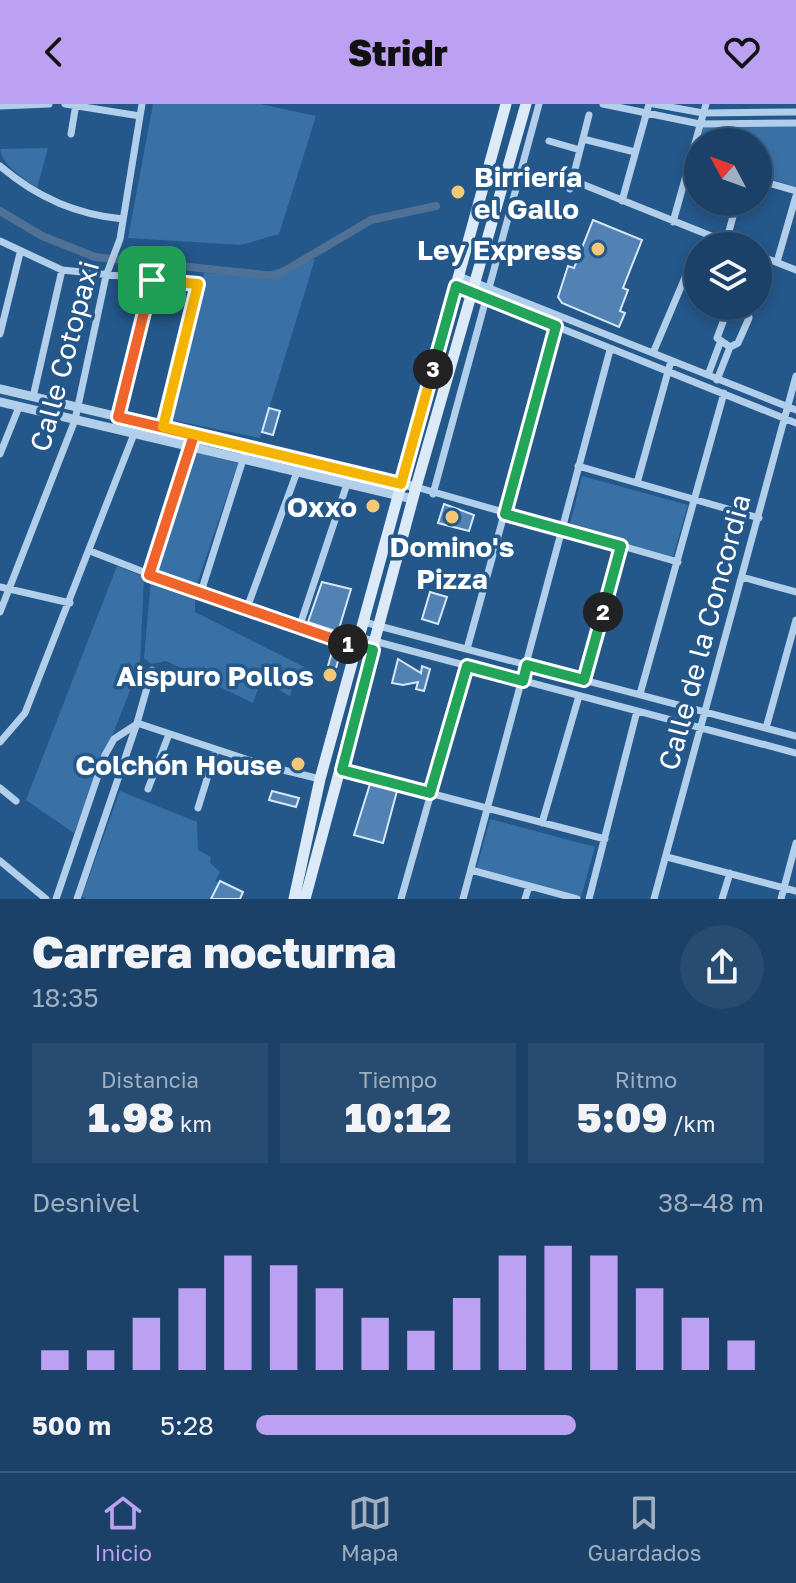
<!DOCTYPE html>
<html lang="es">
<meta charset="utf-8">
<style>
:root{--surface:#1b4168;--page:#284c71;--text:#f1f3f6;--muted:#a0afc0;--line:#395a7c;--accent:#bca0f2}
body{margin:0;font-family:"Golos Text",sans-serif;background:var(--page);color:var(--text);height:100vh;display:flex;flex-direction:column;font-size:30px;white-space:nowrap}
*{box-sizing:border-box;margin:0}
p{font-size:26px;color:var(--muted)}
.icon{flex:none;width:44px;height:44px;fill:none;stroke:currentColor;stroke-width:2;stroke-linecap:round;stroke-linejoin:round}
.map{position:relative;height:795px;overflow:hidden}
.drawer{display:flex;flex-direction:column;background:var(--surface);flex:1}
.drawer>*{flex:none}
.needle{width:52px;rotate:311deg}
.fabs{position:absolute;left:684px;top:24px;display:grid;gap:16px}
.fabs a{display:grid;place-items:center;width:88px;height:88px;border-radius:50%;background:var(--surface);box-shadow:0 4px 12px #0003,0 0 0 2px var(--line);font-size:40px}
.pin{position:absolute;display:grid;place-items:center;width:68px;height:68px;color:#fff;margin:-34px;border-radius:16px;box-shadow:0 4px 12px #0006}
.km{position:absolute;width:40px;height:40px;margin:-20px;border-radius:50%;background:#222;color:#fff;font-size:22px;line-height:40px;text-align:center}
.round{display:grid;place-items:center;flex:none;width:84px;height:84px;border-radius:42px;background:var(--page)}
.headline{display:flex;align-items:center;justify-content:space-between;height:136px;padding:0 32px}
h1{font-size:44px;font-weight:800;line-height:60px}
.metrics{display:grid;grid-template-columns:repeat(3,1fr);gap:12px;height:136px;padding:8px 32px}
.metrics div{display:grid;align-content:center;border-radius:0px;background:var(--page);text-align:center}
.metrics b{font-size:40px;font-weight:800}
.metrics small{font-size:22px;font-weight:400}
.metrics p{font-size:22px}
.chart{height:224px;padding:16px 32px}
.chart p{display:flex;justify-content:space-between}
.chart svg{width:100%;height:144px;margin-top:8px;stroke:var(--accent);stroke-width:6}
ul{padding:0 32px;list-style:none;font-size:26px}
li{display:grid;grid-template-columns:128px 96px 1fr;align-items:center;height:60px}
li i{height:20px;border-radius:10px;background:var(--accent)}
header{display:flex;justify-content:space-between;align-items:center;height:104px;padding:0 32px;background:var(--accent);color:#111;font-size:36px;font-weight:800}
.menu{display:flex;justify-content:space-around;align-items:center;height:112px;border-top:2px solid var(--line);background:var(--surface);font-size:22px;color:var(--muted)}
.menu a{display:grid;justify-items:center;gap:4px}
.menu .current{color:var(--accent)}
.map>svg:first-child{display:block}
</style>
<header><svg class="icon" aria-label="back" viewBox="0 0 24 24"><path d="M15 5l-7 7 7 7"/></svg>Stridr<svg class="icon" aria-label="heart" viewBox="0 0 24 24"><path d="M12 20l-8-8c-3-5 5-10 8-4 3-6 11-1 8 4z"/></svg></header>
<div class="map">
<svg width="796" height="795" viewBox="0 0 796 795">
<rect width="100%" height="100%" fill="#24578a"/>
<!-- green -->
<path fill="#3971a7" d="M 153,0 L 260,0 L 316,12 L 279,130 L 241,141 L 128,134 Z
M 796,22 L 796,83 L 758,71 L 758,38 L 699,38 L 704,23 Z
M 48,44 L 37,84 C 24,74 3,63 0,45 Z
M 315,155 L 260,334 L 172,316 L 204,169 L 256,171 Z
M 195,348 L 238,359 L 196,483 L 155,467 Z
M 582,372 L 688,401 L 673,453 L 569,424 Z
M 117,462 L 144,473 L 140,561 L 74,729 L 26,696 Z
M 151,475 L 195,492 L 195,508 L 308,565 L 302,580 L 294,577 L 290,592 L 261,576 L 253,599 L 166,557 L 151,560 L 144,554 Z
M 120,687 L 197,718 L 198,746 L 211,753 L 210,759 L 220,768 L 215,777 L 224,781 L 217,795 L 86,795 L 82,792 Z
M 490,715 L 595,743 L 581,793 L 476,766 Z"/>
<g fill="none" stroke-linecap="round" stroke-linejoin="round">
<!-- canal -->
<path stroke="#4e7195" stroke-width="8" d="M 0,107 L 42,132 L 95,153 L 276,172 L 371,116 L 436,102"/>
</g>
<!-- building -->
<path fill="#5182b3" stroke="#d6e7f8" stroke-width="2" d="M 593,116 L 642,136 L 623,184 L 628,186 L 620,207 L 625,209 L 619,223 L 562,199 L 558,193 L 568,162 L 574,164 Z
M 269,304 L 280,307 L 273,331 L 262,328 Z
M 444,400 L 474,411 L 469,427 L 438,419 Z
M 322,478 L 351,485 L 338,528 L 308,518 Z
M 430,488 L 447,493 L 438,520 L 422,515 Z
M 334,541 L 342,543 L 332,578 L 324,576 Z
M 398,555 L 421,569 L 422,562 L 430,565 L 424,587 L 416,585 L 418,578 L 403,581 L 392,579 Z
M 370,680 L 397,687 L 383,739 L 354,731 Z
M 272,687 L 299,694 L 296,703 L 269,696 Z
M 220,777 L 243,788 L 240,795 L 211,795 Z"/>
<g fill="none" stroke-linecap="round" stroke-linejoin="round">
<!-- minor -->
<path stroke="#b1ceea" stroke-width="7" d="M 65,0 L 140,12
M 603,0 L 700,20 L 796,19
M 654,0 L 703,9 L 796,8
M 0,2 L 49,0
M 71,30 L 76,0
M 583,35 L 635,48
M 549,37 L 580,46
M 0,62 C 36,93 75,111 123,115
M 572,76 L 736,142
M 758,76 L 796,87
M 570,85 L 589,11
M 622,97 L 649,0
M 673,118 L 706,0
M 0,137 L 62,166 L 198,180 L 163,323
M 726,138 L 737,98
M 758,151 L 796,166
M 777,158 L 796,92
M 459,172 L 796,306
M 456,182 L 796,319
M 729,202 L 717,234 L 730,243
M 0,230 L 20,149
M 653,249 L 692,157
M 708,271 L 720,239
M 717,276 L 730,243 L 738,239 L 749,214 L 748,207 L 732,202
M 33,293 L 62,166
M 118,313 L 152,176
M 0,350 L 19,303
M 578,362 L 759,414
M 637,379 L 671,257
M 416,383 L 678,458
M 433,390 L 539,0
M 90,447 L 177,481 L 373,546
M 149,471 L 194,331
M 742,473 L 796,488
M 0,483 L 70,499
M 201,488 L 247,343
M 247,504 L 297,368
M 0,508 L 75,316 L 106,172 L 120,135 L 142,0
M 364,518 L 796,632
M 300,521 L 347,380
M 359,533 L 796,649
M 467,545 L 556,222
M 584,576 L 621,442
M 640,590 L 724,289
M 137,619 L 267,662 L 320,675
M 766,624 L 796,516
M 0,638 L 25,609 L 134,330
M 342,666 L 605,735
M 0,684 L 16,697
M 148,685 L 169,630
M 198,704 L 216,646
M 542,719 L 579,592
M 667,753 L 796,787
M 0,757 L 46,795
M 471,766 L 577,795
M 56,795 L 105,651 L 114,635 L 137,620
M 77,795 L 137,619 L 152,566
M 401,795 L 467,562
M 463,795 L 610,246
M 525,795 L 529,782
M 589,795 L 637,607
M 654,795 L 796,272
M 722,795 L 730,769
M 781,795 L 796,739"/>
<!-- tertiary -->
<path stroke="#b1ceea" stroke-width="9" d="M 0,285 L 416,383
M 0,298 L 413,395"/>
<!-- secondary -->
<path stroke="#dceaf8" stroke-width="11" d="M 294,795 L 320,675 L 506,0
M 305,795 L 416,383 L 526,0"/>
</g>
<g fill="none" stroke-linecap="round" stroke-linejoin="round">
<defs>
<path id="split-1" d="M 152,176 L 118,313 L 194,331 L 149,471 L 348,540"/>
<path id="split-2" d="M 348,540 L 373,546 L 342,666 L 430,689 L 467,562 L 523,577 L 527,561 L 584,576 L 603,508"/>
<path id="split-3" d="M 433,265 L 456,182 L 556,222 L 505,410 L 621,442 L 603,508"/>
<path id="split-4" d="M 152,176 L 198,180 L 163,323 L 401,380 L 433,265"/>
</defs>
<!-- split-1 casing -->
<use href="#split-1" stroke="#fff" stroke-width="16"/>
<!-- split-2 casing -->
<use href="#split-2" stroke="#fff" stroke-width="16"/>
<!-- split-3 casing -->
<use href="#split-3" stroke="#fff" stroke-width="16"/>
<!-- split-4 casing -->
<use href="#split-4" stroke="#fff" stroke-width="16"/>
<!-- split-1 -->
<use href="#split-1" stroke="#f0652b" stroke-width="10"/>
<!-- split-2 -->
<use href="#split-2" stroke="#22a559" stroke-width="10"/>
<!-- split-3 -->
<use href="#split-3" stroke="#22a559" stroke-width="10"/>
<!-- split-4 -->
<use href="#split-4" stroke="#f5b400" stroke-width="10"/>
</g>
<!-- markers -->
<g fill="#f4c875" stroke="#24578a" stroke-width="3">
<circle cx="458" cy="88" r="8"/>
<circle cx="598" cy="145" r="8"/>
<circle cx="373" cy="402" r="8"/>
<circle cx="452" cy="413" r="8"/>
<circle cx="330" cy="571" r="8"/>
<circle cx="298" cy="660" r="8"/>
</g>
<g text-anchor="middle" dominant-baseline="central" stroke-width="7" stroke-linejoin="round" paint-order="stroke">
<!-- poi labels -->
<g font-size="28" font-weight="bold" fill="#fff" stroke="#24578a" text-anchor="end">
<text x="474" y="72" text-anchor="start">Birriería<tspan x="474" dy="32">el Gallo</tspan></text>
<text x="582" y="145">Ley Express</text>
<text x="357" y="402">Oxxo</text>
<text x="452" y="442" text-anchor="middle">Domino's<tspan x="452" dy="32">Pizza</tspan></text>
<text x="314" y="571">Aispuro Pollos</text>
<text x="282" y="660">Colchón House</text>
</g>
<!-- street labels -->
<g font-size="28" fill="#fff" stroke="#24578a">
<text transform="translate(64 252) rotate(-75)">Calle Cotopaxi</text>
<text transform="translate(704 528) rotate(-75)">Calle de la Concordia</text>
</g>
</g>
</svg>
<div class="fabs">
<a><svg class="needle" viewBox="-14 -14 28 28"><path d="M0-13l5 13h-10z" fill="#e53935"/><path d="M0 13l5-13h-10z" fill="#a0afc0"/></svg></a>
<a><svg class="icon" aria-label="layers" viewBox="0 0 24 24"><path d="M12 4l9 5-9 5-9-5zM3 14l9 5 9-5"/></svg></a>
</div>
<div class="pin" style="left:152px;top:176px;background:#1e9e55"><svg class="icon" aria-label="arrive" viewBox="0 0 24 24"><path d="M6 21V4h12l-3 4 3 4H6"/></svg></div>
<b class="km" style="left:348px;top:540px">1</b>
<b class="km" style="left:603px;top:508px">2</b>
<b class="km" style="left:433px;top:265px">3</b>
</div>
<section class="drawer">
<div class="headline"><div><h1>Carrera nocturna</h1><p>18:35</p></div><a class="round"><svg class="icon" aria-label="share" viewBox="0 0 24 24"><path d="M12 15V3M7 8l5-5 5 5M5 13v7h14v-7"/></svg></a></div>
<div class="metrics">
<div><p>Distancia</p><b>1.98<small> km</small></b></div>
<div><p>Tiempo</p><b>10:12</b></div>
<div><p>Ritmo</p><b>5:09<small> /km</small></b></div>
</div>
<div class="chart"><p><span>Desnivel</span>38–48 m</p>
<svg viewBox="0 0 160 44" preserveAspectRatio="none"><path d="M5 44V38M15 44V38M25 44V28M35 44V19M45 44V9M55 44V12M65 44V19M75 44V28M85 44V32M95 44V22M105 44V9M115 44V6M125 44V9M135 44V19M145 44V28M155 44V35"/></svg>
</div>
<ul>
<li><b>500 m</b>5:28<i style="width:63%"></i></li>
</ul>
</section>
<nav class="menu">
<a class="current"><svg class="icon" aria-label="home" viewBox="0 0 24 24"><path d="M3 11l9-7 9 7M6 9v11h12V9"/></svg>Inicio</a>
<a><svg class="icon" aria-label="map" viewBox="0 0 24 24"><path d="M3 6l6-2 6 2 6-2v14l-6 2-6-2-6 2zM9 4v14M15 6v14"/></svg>Mapa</a>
<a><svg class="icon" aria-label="saved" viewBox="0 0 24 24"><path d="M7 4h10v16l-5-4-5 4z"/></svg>Guardados</a>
</nav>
